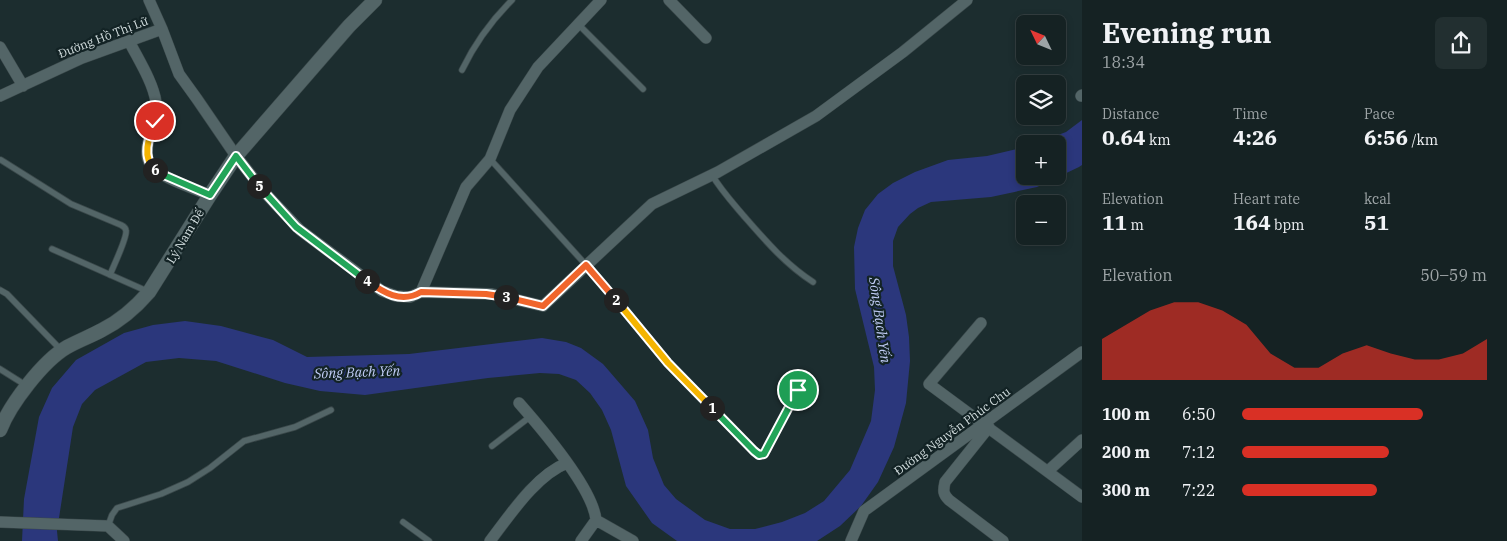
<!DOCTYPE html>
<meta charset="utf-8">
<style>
:root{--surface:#152223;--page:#222f30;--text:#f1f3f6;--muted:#9da4a6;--line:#343f41;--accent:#d93025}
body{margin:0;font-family:"IBM Plex Serif",serif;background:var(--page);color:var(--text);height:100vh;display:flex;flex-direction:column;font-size:19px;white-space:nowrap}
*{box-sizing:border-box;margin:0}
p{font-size:16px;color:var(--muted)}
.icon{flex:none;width:28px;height:28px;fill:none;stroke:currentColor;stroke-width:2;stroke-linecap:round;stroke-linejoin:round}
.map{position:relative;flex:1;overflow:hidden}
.side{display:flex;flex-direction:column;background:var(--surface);width:425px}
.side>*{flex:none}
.needle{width:32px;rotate:313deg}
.controls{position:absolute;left:1016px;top:15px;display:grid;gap:10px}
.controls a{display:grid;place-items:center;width:50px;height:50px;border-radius:8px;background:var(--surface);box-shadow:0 2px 8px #0003,0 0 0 1px var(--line);font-size:25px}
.pin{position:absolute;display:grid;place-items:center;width:42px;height:42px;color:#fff;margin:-21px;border:2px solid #fff;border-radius:50%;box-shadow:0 1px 5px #0007}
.km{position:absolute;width:25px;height:25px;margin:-12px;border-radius:50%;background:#222;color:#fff;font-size:14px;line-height:25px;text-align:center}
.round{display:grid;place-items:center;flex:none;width:52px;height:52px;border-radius:8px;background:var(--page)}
.head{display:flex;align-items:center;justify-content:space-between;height:85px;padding:0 20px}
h1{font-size:28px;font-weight:700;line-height:38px}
.figures{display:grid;grid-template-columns:repeat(3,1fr);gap:8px;height:85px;padding:5px 20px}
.figures div{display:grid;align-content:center}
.figures b{font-size:21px;font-weight:700}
.figures small{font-size:14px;font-weight:400}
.figures p{font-size:14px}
.chart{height:140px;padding:10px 20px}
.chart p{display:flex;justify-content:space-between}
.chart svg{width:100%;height:90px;margin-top:5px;fill:var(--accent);opacity:.7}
ul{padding:0 20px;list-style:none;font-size:16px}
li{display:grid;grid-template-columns:80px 60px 1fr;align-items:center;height:38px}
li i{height:12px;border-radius:6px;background:var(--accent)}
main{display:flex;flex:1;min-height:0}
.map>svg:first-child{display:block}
</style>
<main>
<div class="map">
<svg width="1082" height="541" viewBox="0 0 1082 541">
<rect width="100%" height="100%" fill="#1c2d2f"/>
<!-- water -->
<path fill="#2b377c" d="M 1082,120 L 1082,165 L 1079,167 L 1037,187 L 991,197 L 931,202 L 918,208 L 910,214 L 898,227 L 893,241 L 893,266 L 906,315 L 909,337 L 910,361 L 906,403 L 894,447 L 878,482 L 861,506 L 840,526 L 817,541 L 677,541 L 652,523 L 626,486 L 611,430 L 602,410 L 590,393 L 576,380 L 559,374 L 540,373 L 488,378 L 365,395 L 320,391 L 285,383 L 216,361 L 179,358 L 146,362 L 95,390 L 82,404 L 73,427 L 57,531 L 58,541 L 22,541 L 24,499 L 39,417 L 52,388 L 76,360 L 124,333 L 153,325 L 185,321 L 221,326 L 273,340 L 307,357 L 409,354 L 542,338 L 566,342 L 581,348 L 603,364 L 635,401 L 648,430 L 653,458 L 664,485 L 676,499 L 705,520 L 730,529 L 755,529 L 782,522 L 805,513 L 824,501 L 850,470 L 871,421 L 875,390 L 874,367 L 855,289 L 854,247 L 858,228 L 865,210 L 878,194 L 893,183 L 915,172 L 948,160 L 987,156 L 1025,147 L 1025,176 L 1058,176 L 1058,144 L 1034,144 L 1066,132 Z"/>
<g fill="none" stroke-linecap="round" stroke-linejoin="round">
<defs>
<path id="service" d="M 578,24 L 643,89
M 462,70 C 475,43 491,21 512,0
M 490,159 L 586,265 L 650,341 L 695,392 L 759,455 L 764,454 L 768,450 L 798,390
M 1,160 L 71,204 L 121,225 C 123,226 126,228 126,231 C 127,238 113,267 110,275
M 712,175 C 721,190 732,202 743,215 C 764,239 785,264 813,282
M 52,249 L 149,292
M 0,290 L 7,294 L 62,351
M 0,369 L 27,386
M 492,446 L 531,416
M 403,522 L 429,541
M 108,526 L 112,515 L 117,508 L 161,494 L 188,482 L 210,468 L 244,441 L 295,427 L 331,410"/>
<path id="minor" d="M 149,0 L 162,29
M 669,0 L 706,38
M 129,41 C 138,59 153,82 156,102 C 158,115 152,126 149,139 C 147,146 146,156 149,162 C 154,176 196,189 210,195
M 0,47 L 23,86
M 0,96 L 82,58 L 162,29 L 179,74 L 197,99 L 236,156 L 265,193 L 300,230 L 382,291 L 396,296 L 410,297 L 421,292 L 492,294 L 543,306 L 652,204 L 718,172 L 816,116 L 903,52 L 967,0
M 1081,96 L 1082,95
M 421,292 L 466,187 L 490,159 L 510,110 L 538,67 L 601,0
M 981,323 L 929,384 L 1082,497
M 519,403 C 541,428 593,488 596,520 L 581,541
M 989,427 L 945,482 C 943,491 943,494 949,500 L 1003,541
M 1048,471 L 1082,440
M 596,520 L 633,541
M 0,522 L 108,526 L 124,541
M 490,541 C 510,515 536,475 567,463
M 851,541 L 864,511 L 1082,352"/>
<path id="tertiary" d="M 0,430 C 10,404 43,361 67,347 C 78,341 91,336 102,330 C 120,321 136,307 149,292 L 210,195 L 236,156 L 349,26 L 375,0"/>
</defs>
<!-- service casing -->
<use href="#service" stroke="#3b494b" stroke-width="7"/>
<!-- minor casing -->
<use href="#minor" stroke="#3b494b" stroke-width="12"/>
<!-- tertiary casing -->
<use href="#tertiary" stroke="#3b494b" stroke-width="15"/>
<!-- service -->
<use href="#service" stroke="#536567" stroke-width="5.5"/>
<!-- minor -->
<use href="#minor" stroke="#536567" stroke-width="11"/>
<!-- tertiary -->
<use href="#tertiary" stroke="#536567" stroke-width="14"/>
</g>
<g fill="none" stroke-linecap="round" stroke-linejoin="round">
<defs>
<path id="split-1" d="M 712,408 L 754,451 L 759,455 L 764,454 L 798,390"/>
<path id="split-2" d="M 616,300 L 668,363 L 712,408"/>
<path id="split-3" d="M 506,297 L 543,306 L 586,265 L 616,300"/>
<path id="split-4" d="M 367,281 C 383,292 401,304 421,292 L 486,294 L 506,297"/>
<path id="split-5" d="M 259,186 L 296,227 L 367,281"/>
<path id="split-6" d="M 155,170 L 166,176 L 210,195 L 236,156 L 259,186"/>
<path id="split-7" d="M 155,121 C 149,137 141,157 155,170"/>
</defs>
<!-- split-1 casing -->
<use href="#split-1" stroke="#fff" stroke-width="10"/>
<!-- split-2 casing -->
<use href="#split-2" stroke="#fff" stroke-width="10"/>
<!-- split-3 casing -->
<use href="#split-3" stroke="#fff" stroke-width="10"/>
<!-- split-4 casing -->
<use href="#split-4" stroke="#fff" stroke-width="10"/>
<!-- split-5 casing -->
<use href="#split-5" stroke="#fff" stroke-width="10"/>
<!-- split-6 casing -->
<use href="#split-6" stroke="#fff" stroke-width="10"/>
<!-- split-7 casing -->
<use href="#split-7" stroke="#fff" stroke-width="10"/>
<!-- split-1 -->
<use href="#split-1" stroke="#22a559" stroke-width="6"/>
<!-- split-2 -->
<use href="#split-2" stroke="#f5b400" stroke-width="6"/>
<!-- split-3 -->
<use href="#split-3" stroke="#f0652b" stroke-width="6"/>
<!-- split-4 -->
<use href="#split-4" stroke="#f0652b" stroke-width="6"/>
<!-- split-5 -->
<use href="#split-5" stroke="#22a559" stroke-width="6"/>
<!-- split-6 -->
<use href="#split-6" stroke="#22a559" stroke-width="6"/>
<!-- split-7 -->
<use href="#split-7" stroke="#f5b400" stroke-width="6"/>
</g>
<g text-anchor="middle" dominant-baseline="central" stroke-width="4.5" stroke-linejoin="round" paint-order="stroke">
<!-- street labels -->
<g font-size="12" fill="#d3dedf" stroke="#132325">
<text transform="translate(103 37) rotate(-21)">Đường Hồ Thị Lữ</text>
<text transform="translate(185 236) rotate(-59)">Lý Nam Đế</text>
<text transform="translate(952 431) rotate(-36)">Đường Nguyễn Phúc Chu</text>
</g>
<!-- water labels -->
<g font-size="14" font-style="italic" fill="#c0ccf5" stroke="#132325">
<text transform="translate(880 320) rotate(82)">Sông Bạch Yến</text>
<text transform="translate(357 372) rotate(-2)">Sông Bạch Yến</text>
</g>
</g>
</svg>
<div class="controls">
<a><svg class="needle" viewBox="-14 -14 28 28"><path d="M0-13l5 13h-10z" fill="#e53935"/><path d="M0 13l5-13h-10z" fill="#9da4a6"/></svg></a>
<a><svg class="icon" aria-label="layers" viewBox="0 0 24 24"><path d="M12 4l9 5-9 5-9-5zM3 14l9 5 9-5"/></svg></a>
<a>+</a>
<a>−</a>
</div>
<div class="pin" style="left:798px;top:390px;background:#1e9e55"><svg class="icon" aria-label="arrive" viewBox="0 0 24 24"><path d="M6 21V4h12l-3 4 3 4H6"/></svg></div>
<div class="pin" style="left:155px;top:121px;background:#d93025"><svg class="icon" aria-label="check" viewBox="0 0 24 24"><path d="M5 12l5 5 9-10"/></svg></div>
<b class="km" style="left:712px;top:408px">1</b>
<b class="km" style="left:616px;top:300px">2</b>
<b class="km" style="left:506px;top:297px">3</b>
<b class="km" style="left:367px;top:281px">4</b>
<b class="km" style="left:259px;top:186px">5</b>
<b class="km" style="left:155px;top:170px">6</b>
</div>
<section class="side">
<div class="head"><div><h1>Evening run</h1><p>18:34</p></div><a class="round"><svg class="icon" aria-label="share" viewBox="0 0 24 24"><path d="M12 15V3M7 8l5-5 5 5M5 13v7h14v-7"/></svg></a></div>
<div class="figures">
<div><p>Distance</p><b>0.64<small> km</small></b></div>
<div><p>Time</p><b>4:26</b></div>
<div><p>Pace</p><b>6:56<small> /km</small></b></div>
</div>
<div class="figures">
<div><p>Elevation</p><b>11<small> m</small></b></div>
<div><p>Heart rate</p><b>164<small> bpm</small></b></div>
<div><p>kcal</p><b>51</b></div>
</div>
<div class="chart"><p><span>Elevation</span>50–59 m</p>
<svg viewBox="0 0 160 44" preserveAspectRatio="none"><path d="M0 44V24L10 17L20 10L30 6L40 6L50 10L60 17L70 31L80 38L90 38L100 31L110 27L120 31L130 34L140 34L150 31L160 24V44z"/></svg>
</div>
<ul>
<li><b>100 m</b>6:50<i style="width:74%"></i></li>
<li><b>200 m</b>7:12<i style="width:60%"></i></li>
<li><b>300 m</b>7:22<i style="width:55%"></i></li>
</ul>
</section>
</main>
